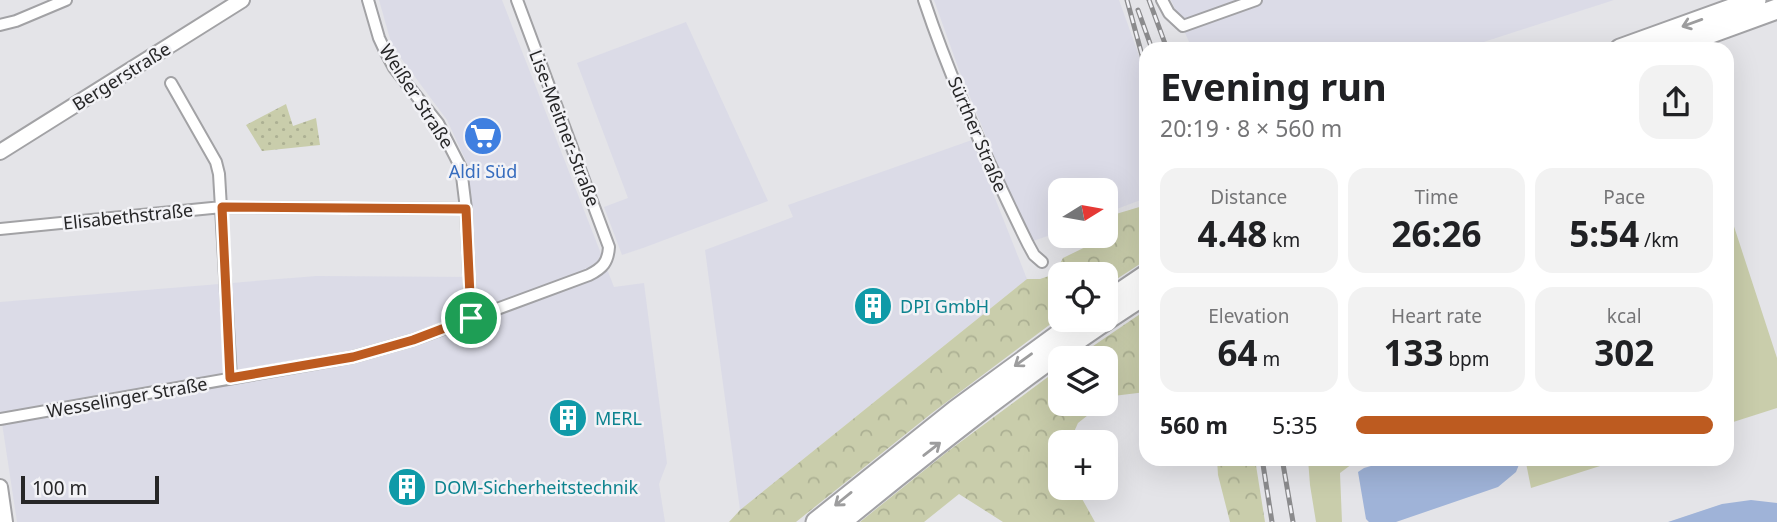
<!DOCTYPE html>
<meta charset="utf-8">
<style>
:root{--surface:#fff;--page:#f2f2f2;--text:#202124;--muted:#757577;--accent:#bd5b20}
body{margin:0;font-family:"Noto Sans",sans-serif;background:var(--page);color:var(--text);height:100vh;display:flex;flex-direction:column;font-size:26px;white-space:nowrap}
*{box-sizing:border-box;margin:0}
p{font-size:23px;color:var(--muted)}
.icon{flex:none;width:38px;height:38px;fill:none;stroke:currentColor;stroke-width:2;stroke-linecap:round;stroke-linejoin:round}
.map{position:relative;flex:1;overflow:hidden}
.panel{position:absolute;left:1139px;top:42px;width:595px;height:424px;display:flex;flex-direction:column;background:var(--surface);border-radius:21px;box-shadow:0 7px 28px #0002}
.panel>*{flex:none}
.needle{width:46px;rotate:79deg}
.controls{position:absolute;left:1048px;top:178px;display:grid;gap:14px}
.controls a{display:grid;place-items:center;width:70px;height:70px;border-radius:14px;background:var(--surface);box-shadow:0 7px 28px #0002;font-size:35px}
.scale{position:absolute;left:21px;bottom:18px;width:138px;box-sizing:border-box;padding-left:7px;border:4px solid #262627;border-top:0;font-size:19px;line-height:24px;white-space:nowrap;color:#262627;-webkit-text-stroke:5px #f2f2f6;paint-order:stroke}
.pin{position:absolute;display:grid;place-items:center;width:60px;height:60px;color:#fff;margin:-30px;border:4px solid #fff;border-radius:50%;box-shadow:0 2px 7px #0007}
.round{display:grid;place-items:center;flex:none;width:74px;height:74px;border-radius:21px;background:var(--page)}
.overview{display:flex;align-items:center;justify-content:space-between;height:119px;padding:0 21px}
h1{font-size:38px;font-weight:700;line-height:52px}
.metrics{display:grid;grid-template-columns:repeat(3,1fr);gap:10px;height:119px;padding:7px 21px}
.metrics div{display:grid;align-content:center;border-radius:18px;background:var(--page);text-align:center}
.metrics b{font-size:35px;font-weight:700}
.metrics small{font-size:19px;font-weight:400}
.metrics p{font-size:19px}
ul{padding:0 21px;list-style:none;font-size:23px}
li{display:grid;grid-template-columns:112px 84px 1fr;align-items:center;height:52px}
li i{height:18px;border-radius:9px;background:var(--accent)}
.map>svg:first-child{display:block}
</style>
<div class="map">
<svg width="1777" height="522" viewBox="0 0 1777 522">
<defs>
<pattern id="forest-crowns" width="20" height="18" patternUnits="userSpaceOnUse" patternTransform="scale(1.75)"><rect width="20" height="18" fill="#c9cdab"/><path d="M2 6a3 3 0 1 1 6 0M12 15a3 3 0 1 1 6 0" fill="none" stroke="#acb093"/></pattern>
<pattern id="park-dots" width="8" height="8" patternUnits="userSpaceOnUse" patternTransform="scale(1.75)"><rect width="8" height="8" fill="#c9cdab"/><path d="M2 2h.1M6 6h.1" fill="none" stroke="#acb093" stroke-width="1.8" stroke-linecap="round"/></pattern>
</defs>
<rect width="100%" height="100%" fill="#e4e4e8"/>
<!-- built -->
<path fill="#dbdbe7" d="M 379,0 L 502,0 L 614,287 L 644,283 L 667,463 L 659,484 L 665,522 L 17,522 L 0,410 L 0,302 L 316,276 L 476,277 L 466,161 L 447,120 L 392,46 Z
M 934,0 L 1119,0 L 1146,75 L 1146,198 L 1106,213 L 1106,191 L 1060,191 L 1060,232 L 1033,241 L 1027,237 L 959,70 Z
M 1171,0 L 1614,0 L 1462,49 L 1192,49 Z
M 686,22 L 768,201 L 643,248 L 622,255 L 604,207 L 628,198 L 577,63 Z
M 972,140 L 1027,279 L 740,510 L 705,250 L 793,217 L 788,205 Z"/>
<!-- grass -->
<path fill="#c9cdab" d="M 1727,205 L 1777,358 L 1777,408 L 1727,424 Z
M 1525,458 L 1622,458 L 1622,459 L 1531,488 Z
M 1308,459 L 1362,459 L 1356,461 L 1340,473 L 1342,522 L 1316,522 L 1310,485 Z"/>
<!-- forest -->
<path fill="url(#forest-crowns)" d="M 1146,205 L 1146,260 L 1106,286 L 1106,275 L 1060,275 L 1060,317 L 932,413 L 796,522 L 729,522 L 740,510 L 1027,279 L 1040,279 L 1049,276 L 1057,269 L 1063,258 L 1112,234 L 1106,217 Z
M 1146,310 L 1146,392 L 1113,396 L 1106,402 L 1106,359 L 1074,359 Z
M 1060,368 L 1060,404 L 1102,404 L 1078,423 L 1069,443 L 1060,443 L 1060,488 L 1076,488 L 1095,522 L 1003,522 L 959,494 L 924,522 L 860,522 L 947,452 Z
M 1217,459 L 1255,459 L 1265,522 L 1230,522 L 1218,475 Z"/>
<!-- park -->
<path fill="url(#park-dots)" d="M 286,104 L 293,126 L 316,118 L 320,145 L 262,151 L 246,125 Z"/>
<!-- water -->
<path fill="#9fb3d8" d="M 1519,459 L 1520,462 L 1516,472 L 1498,487 L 1396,522 L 1369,522 L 1366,519 L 1358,472 L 1364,468 L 1395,459 Z
M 1751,500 L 1777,503 L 1777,522 L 1668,522 L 1722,504 Z"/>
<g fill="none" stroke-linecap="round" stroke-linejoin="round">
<defs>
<path id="street" d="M 368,0 L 379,38 L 386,53 L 394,68 L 438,123 L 461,168 L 466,209 L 471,318
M 924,0 C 952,84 989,165 1028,244 L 1034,255 L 1042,262
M 1162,0 L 1169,13 L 1183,26 L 1256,0
M 0,25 L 16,21 L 66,0
M 171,83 L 216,162 L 219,174 L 231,378
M 0,229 L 222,207 L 466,209
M 0,419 L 353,357 L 413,340 L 589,275 C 603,268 608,262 609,247 L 517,0"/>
<path id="secondary" d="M 0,152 L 242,0
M 0,487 L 5,522"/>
<path id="highway" d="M 1620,49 L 1756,0
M 1667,49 L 1777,9
M 1106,302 L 1146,275
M 816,522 L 956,410 L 1079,320
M 841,522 C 939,442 1039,362 1146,294"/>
</defs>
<!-- street casing -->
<use href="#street" stroke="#a2a2a5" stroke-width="14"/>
<!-- secondary casing -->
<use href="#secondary" stroke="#a2a2a5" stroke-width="18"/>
<!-- highway casing -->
<use href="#highway" stroke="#a2a2a5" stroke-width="23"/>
<!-- street -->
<use href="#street" stroke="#fff" stroke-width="10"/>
<!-- secondary -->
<use href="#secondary" stroke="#fff" stroke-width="14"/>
<!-- highway -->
<use href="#highway" stroke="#fff" stroke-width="19"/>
<defs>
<path id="rail" d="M 1127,0 L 1146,70
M 1149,0 L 1167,49
M 1138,10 L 1152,49
M 1262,458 L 1272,522
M 1282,458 L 1293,522"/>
</defs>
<!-- rail casing -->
<use href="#rail" stroke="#8b8b8d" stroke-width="5"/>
<!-- rail -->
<use href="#rail" stroke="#f2f2f6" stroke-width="2.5" stroke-dasharray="8" stroke-linecap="butt"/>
</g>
<!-- one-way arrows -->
<defs><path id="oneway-shaft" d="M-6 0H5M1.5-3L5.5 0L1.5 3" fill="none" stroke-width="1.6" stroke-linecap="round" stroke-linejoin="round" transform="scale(1.75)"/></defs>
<g stroke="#9d9d9e">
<use href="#oneway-shaft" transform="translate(1692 23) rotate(160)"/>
<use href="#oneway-shaft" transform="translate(1023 360) rotate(144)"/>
<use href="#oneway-shaft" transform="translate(932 449) rotate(-38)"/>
<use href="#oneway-shaft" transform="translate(843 499) rotate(141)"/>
</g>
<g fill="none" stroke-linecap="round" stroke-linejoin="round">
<defs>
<path id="route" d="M 222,207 L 466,209 L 471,318 L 413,340 L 353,357 L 230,378 Z"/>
</defs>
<!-- route casing -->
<use href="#route" stroke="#fff" stroke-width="14"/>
<!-- route -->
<use href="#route" stroke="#bd5b20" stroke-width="9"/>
</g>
<!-- icons -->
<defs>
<symbol id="supermarket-disc" viewBox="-11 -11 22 22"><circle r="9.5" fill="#3f7fe0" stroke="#f2f2f6"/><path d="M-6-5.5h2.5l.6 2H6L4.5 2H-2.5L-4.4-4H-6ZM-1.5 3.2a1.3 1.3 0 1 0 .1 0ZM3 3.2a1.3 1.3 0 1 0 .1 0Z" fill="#fff"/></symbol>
<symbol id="building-disc" viewBox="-11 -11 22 22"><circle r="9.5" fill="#0f9aa8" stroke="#f2f2f6"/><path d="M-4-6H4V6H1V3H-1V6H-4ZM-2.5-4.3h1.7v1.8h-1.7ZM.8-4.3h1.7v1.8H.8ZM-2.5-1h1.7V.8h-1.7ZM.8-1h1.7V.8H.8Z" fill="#fff"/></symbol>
</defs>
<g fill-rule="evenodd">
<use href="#supermarket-disc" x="461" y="114" width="44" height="44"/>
<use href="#building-disc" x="851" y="284" width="44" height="44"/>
<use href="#building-disc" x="546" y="396" width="44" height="44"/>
<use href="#building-disc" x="385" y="465" width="44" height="44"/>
</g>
<g text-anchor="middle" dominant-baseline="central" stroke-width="5" stroke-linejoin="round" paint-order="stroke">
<!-- street labels -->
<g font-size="18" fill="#262627" stroke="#f2f2f6">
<text transform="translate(121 76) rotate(-32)">Bergerstraße</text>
<text transform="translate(417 96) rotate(57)">Weißer Straße</text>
<text transform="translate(565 128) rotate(69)">Lise-Meitner-Straße</text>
<text transform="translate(978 134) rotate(67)">Sürther Straße</text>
<text transform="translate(128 216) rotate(-6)">Elisabethstraße</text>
<text transform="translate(127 397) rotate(-10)">Wesselinger Straße</text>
</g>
<!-- shop labels -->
<g font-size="18" fill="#366cbe" stroke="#f2f2f6">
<text x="483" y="171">Aldi Süd</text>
</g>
<!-- culture labels -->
<g font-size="18" fill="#0d838f" stroke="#f2f2f6" text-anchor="start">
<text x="900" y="306">DPI GmbH</text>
<text x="595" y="418">MERL</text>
<text x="434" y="487">DOM-Sicherheitstechnik</text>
</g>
</g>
</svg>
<div class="controls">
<a><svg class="needle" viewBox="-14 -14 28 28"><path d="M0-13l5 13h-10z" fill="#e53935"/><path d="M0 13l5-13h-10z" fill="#757577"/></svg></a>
<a><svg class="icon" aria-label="locate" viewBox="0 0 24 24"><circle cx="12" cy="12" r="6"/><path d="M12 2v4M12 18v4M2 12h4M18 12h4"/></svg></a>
<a><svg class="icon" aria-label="layers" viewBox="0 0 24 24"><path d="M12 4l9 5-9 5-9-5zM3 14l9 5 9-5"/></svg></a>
<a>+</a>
</div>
<div class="scale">100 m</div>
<div class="pin" style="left:471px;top:318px;background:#1e9e55"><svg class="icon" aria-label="arrive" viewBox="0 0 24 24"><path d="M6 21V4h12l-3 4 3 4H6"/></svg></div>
<section class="panel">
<div class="overview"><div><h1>Evening run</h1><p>20:19 · 8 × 560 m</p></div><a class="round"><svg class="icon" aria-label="share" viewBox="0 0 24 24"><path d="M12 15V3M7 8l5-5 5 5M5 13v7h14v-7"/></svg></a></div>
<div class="metrics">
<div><p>Distance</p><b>4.48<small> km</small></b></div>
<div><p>Time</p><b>26:26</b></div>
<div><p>Pace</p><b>5:54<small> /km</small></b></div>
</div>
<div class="metrics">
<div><p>Elevation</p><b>64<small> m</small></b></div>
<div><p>Heart rate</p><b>133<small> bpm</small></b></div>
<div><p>kcal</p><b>302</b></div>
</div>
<ul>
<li><b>560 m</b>5:35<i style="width:100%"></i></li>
</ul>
</section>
</div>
